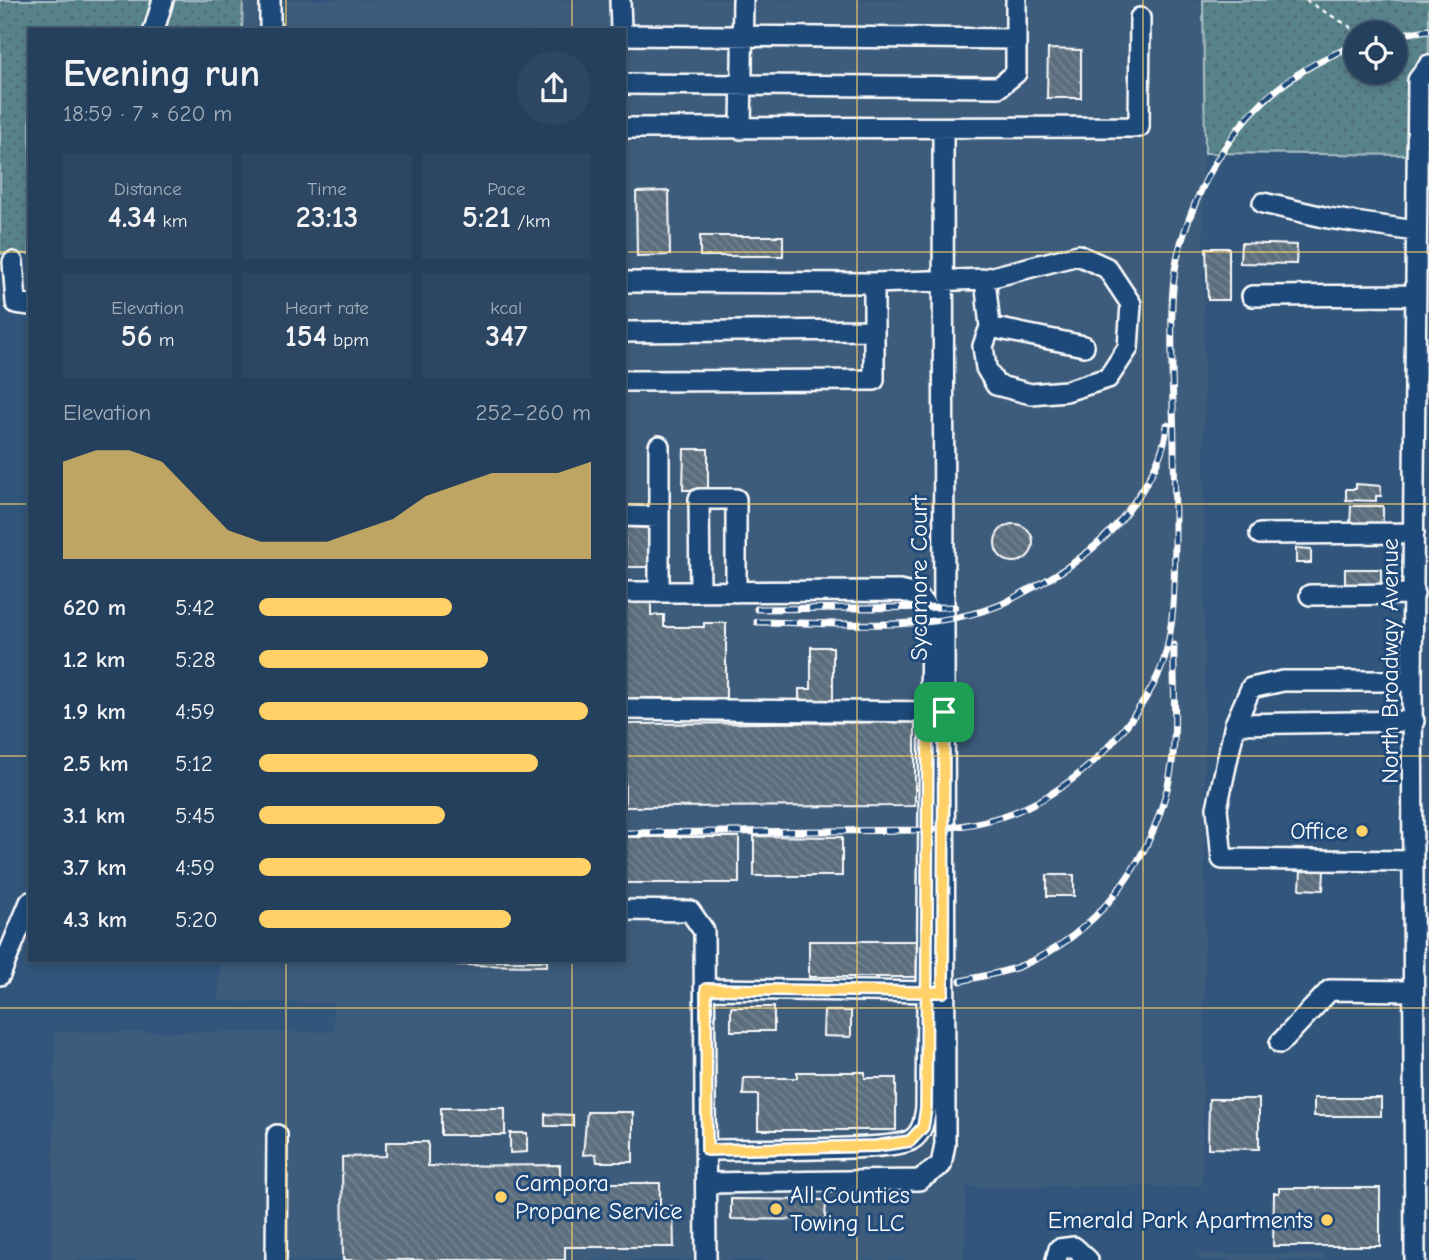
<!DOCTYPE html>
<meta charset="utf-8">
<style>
:root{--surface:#25405c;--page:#2d4762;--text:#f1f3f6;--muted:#a3afbb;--line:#425972;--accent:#ffd166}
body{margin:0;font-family:"Comic Neue",sans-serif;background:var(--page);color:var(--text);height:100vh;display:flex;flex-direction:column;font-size:26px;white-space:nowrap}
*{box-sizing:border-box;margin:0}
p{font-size:23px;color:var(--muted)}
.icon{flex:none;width:38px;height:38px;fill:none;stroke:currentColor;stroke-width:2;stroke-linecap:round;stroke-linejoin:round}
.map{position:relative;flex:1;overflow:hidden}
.panel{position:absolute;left:28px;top:28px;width:598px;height:934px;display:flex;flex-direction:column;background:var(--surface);border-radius:0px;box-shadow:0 4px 10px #0003,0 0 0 2px var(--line)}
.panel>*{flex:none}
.tools{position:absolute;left:1344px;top:21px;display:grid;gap:14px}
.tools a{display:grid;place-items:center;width:63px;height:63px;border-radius:50%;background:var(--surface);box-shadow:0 4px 10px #0003,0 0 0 2px var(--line);font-size:35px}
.pin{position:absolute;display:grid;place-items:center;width:60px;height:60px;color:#fff;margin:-30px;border-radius:14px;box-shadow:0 4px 10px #0006}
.round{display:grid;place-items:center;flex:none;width:74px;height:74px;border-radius:37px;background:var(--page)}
.headline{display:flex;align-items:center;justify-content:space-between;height:119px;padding:0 35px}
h1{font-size:38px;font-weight:700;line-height:52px}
.stats{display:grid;grid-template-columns:repeat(3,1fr);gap:10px;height:119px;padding:7px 35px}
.stats div{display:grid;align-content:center;border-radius:0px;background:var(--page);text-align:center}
.stats b{font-size:30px;font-weight:700}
.stats small{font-size:19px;font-weight:400}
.stats p{font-size:19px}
.chart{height:196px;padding:14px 35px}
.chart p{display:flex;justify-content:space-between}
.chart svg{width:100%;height:126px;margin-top:7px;fill:var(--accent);opacity:.7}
ul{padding:0 35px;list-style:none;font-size:23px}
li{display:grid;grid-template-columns:112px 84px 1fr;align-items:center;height:52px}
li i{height:18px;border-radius:9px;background:var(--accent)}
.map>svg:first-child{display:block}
</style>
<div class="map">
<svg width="1429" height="1260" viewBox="0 0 1429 1260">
<defs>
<pattern id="grass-dots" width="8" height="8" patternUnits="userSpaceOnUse" patternTransform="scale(1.75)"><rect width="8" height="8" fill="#58838b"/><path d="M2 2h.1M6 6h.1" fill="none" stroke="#536a6f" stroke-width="1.8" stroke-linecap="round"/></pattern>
<pattern id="building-back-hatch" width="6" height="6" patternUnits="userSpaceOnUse" patternTransform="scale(1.75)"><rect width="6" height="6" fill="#5c6e7d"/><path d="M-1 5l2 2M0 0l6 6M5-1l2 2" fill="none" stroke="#748490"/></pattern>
</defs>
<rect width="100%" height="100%" fill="#31557b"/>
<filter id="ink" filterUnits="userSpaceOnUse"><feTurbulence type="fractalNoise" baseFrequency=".0143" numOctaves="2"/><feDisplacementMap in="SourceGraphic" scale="14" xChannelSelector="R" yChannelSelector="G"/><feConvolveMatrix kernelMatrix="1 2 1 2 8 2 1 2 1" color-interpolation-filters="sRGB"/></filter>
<g filter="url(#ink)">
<!-- built -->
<path fill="#3e5c7c" d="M 243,0 L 1203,0 L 1205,899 L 1202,1186 L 966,1187 L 964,1260 L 52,1260 L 55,1032 L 334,1032 L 332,1003 L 219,1001 L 220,961 L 625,961 L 625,30 L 242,30 Z
M 1198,1254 L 1324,1254 L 1324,1260 L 1198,1260 Z"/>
<!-- grass -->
<path fill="url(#grass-dots)" stroke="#acc1c5" stroke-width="2" fill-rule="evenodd" d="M 0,0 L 243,0 L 242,30 L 30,30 L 30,254 L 0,254 Z
M 1203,0 L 1429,0 L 1429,65 L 1418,155 L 1205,153 ZM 1356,33 L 1395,33 L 1395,72 L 1356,72 Z"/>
<!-- building -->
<path fill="url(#building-back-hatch)" stroke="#fff" stroke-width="2" d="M 1048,49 L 1081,50 L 1081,98 L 1047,98 Z
M 669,191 L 670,255 L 637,256 L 636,192 Z
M 700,236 L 783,236 L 783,256 L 700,256 Z
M 1241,243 L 1297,245 L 1296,264 L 1240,263 Z
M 1206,248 L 1229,248 L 1229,300 L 1208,300 Z
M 684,449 L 708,449 L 708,490 L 683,490 Z
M 1356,484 L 1381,486 L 1381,496 L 1376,496 L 1376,501 L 1346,500 L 1346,489 L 1356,489 Z
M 1351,506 L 1383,506 L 1383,526 L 1350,526 Z
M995 543a19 19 0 1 1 38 0a19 19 0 1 1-38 0Z
M 625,527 L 652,528 L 651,567 L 625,567 Z
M 1296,548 L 1311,549 L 1311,563 L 1296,563 Z
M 1345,569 L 1381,569 L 1381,591 L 1345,591 Z
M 625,601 L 651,601 L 651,615 L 664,615 L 664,627 L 704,627 L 704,623 L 726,623 L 726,698 L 625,698 Z
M 811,647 L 833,647 L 833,703 L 799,703 L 799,689 L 811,689 Z
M 915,722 L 915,806 L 625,807 L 625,724 Z
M 754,836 L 842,837 L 842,876 L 754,876 Z
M 625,837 L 739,837 L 739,883 L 625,883 Z
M 1301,870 L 1324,871 L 1323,890 L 1300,889 Z
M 1047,875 L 1074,875 L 1074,896 L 1047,896 Z
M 809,941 L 918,941 L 918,977 L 809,977 Z
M 456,961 L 547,961 L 547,966 L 456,965 Z
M 731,1007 L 774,1007 L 774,1031 L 731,1031 Z
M 824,1011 L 851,1011 L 851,1037 L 823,1036 Z
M 797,1072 L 865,1072 L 865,1078 L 896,1078 L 896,1130 L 758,1130 L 758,1095 L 743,1095 L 744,1078 L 797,1078 Z
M 1314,1098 L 1381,1098 L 1381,1116 L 1314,1116 Z
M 1209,1099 L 1259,1099 L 1259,1149 L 1208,1148 Z
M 441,1108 L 505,1108 L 505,1135 L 441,1135 Z
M 587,1112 L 633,1112 L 633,1162 L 597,1162 L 596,1154 L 583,1155 Z
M 545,1114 L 573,1115 L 573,1126 L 545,1126 Z
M 510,1133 L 527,1133 L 527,1152 L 510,1153 Z
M 386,1142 L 428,1142 L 428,1166 L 560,1165 L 560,1179 L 585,1179 L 585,1188 L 607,1188 L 607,1183 L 660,1183 L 660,1206 L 673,1206 L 674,1247 L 565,1247 L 565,1260 L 343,1260 L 342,1157 L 386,1156 Z
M 1279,1188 L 1380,1188 L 1380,1246 L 1273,1246 L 1274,1193 L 1279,1193 Z
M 731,1199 L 826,1200 L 825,1220 L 731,1219 Z"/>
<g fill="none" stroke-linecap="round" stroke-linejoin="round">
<defs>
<path id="minor" d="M 270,0 L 270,30
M 620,0 L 621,30
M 154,30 L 163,0
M 625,35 L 1016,39
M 625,84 L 999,87 L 1016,73 L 1016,0
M 625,128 L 1139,127 L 1140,18
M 741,129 L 743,0
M 1263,203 L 1328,218 L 1415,231
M 13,262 L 16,303 L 30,305
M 625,282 L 874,283 L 874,380 L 625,381
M 874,283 L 985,279 L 1078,255 L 1107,268 L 1131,304 L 1128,348 L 1108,378 L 1066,391 L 1031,394 L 996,385 L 986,368 L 983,346 L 990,327 L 985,279
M 1252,296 L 1413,295
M 990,327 L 1084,346
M 625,332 L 874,330
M 659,446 L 659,592
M 625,516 L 659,517
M 1260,534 L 1414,533
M 625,592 L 900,591 C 918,594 927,602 931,620 L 926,1108 C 924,1120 923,1133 911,1140 C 892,1152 739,1149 707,1150
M 700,592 L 699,499 L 736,499 L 736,592
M 1310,595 L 1414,594
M 1412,681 L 1283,681 L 1251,688 L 1235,724 L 1217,808 L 1222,859 L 1413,861
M 625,709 L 940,712
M 1235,724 L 1414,721
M 625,910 L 690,911 L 704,931 L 706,1260
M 0,975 L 30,902
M 706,989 L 939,992
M 1280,1043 L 1330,990 L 1412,991
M 707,1183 L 919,1180 L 941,1165 L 945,1144 L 943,129
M 276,1260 L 277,1135
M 1056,1260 L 1059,1249 L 1074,1247 L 1088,1260
M 1415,1260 L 1412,681 L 1418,80 L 1429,65"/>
</defs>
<!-- minor casing -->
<use href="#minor" stroke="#fff" stroke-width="24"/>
<!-- path -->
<path stroke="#fff" stroke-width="2.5" stroke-dasharray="5 5" stroke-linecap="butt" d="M 1305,0 L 1349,26 L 1356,34
M 1395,65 L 1403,71"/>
<!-- minor -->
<use href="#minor" stroke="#1f4a7a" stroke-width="19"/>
<defs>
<path id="rail" d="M 1395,35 L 1429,30
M 757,609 L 955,607
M 757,622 C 835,622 926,634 1000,605 C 1013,599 1025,591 1038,585 C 1071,567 1101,545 1124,516 C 1143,491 1165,457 1167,425
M 625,833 L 924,830 C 993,825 1039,810 1092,763 C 1118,740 1154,693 1164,660 C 1175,622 1174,583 1175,544 C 1175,486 1174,427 1172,369 C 1172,328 1169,282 1181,243 C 1192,207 1207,173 1228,143 C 1260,95 1303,65 1356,45
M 961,981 C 981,976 1005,973 1023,965 C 1096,934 1148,865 1167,789 C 1179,745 1173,691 1174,645"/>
</defs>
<!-- rail casing -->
<use href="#rail" stroke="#fff" stroke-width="7"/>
<!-- rail -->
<use href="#rail" stroke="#1f4a7a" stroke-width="4.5" stroke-dasharray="13" stroke-linecap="butt"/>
</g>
</g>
<g fill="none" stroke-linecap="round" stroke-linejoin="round" filter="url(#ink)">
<defs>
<path id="route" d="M 944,712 L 943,992 L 928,992 L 706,989 L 707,1150 L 876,1146 L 910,1141 L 923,1127 L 926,1108 L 928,712 L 944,712"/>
</defs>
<!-- route casing -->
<use href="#route" stroke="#fff" stroke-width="14"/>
<!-- route -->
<use href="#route" stroke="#ffd166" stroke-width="9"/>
</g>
<!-- grid -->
<path fill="none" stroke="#ffd166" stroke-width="2" stroke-opacity="0.55" d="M 286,0 L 286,30M 572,0 L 572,30M 857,0 L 857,1260M 1143,0 L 1143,1260M 0,252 L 30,252M 625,252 L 1429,252M 0,504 L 30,504M 625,504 L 1429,504M 0,756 L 30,756M 625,756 L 1429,756M 286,961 L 286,1260M 572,961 L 572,1260M 0,1008 L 1429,1008"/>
<!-- markers -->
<g fill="#ffd166" stroke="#1f4a7a" stroke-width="2.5">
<circle cx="1362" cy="831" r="7"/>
<circle cx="501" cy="1197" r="7"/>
<circle cx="776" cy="1209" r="7"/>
<circle cx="1327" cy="1220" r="7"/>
</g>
<g text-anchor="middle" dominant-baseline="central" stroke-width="6" stroke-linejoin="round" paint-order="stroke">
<!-- street labels -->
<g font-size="24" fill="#fff" stroke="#1f4a7a">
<text transform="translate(919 578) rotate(-90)">Sycamore Court</text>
<text transform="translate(1390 661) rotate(-90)">North Broadway Avenue</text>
</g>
<!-- poi labels -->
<g font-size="24" fill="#fff" stroke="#1f4a7a" text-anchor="end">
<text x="1348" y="831">Office</text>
<text x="515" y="1183" text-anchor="start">Campora<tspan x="515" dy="28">Propane Service</tspan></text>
<text x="790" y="1195" text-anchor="start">All Counties<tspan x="790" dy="28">Towing LLC</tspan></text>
<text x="1313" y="1220">Emerald Park Apartments</text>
</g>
</g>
</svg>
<div class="tools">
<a><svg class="icon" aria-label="locate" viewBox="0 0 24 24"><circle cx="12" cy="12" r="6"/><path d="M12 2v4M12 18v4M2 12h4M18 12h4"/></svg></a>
</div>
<div class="pin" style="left:944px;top:712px;background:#1e9e55"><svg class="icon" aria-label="arrive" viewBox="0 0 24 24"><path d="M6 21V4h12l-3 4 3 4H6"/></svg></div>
<section class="panel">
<div class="headline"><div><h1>Evening run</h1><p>18:59 · 7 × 620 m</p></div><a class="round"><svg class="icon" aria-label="share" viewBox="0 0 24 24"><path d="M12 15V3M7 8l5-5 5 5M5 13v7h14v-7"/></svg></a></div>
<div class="stats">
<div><p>Distance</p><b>4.34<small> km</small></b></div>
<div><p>Time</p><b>23:13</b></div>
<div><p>Pace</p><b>5:21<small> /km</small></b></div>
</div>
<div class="stats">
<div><p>Elevation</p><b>56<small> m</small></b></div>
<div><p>Heart rate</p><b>154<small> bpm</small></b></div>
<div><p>kcal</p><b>347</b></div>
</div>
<div class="chart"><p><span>Elevation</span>252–260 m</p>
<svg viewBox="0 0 160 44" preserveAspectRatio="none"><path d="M0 44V10L10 6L20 6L30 10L40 22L50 34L60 38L70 38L80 38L90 34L100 30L110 22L120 18L130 14L140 14L150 14L160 10V44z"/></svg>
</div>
<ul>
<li><b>620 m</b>5:42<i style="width:58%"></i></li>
<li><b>1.2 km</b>5:28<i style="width:69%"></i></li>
<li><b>1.9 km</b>4:59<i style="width:99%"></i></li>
<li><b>2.5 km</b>5:12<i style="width:84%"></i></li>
<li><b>3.1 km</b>5:45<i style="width:56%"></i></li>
<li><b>3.7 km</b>4:59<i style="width:100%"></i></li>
<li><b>4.3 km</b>5:20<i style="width:76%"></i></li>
</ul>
</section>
</div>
